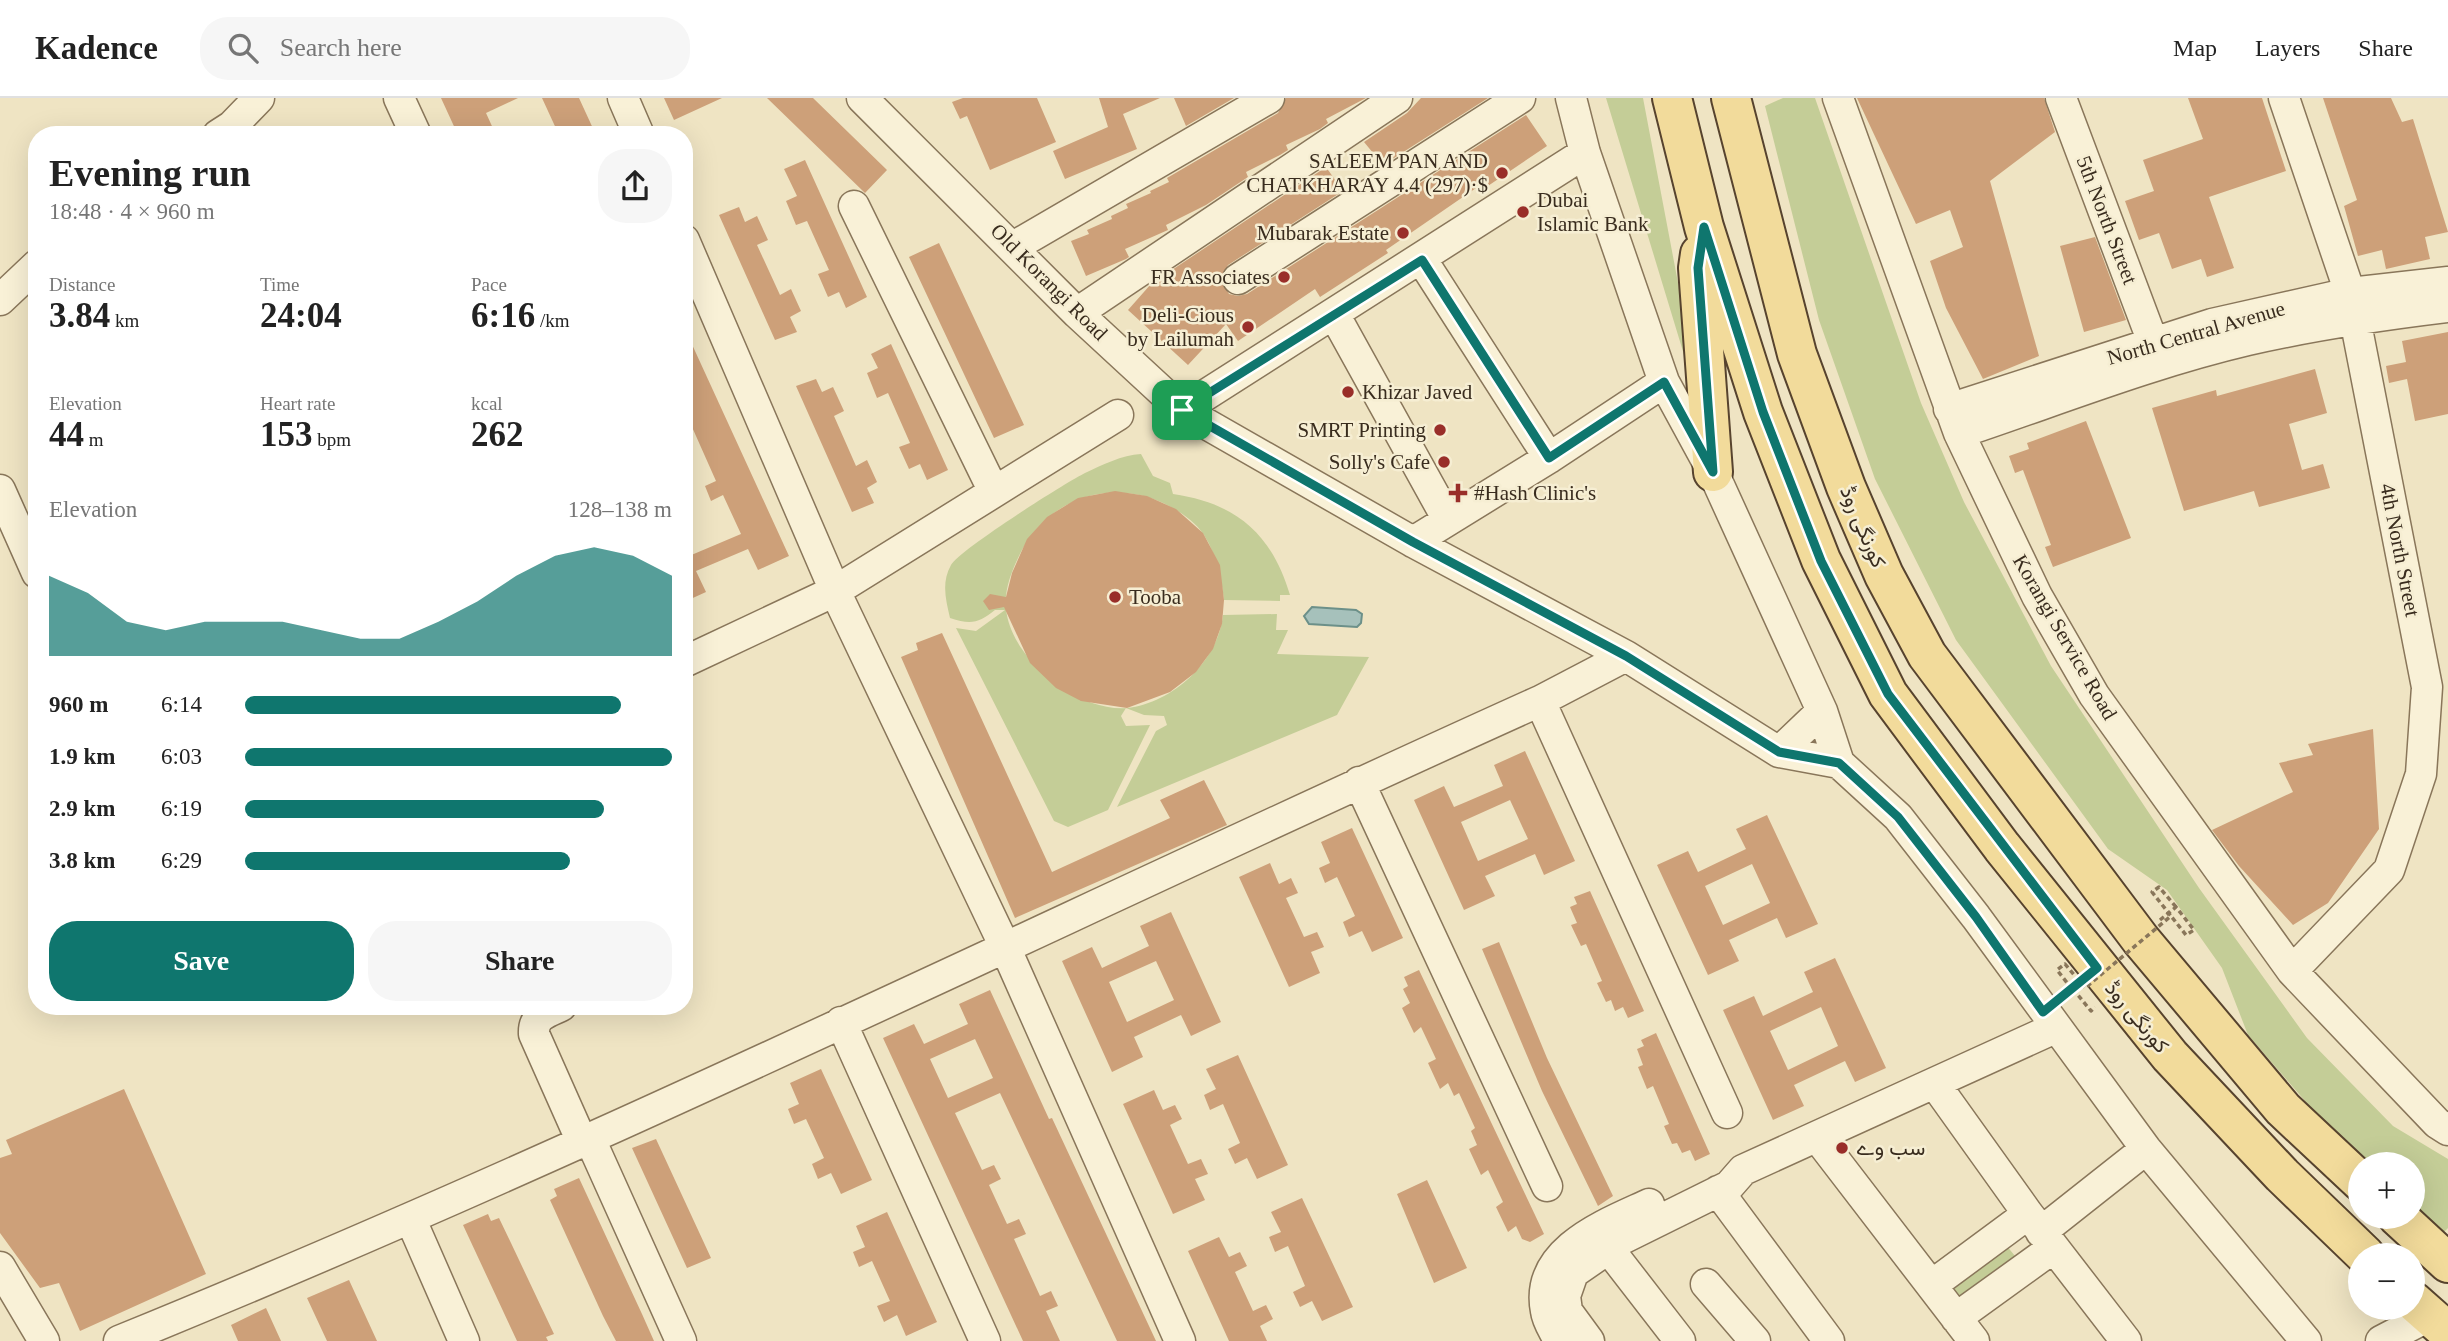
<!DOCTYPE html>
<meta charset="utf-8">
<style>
:root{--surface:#fff;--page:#f6f6f6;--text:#222;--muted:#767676;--line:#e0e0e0;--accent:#0f766e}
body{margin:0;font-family:"Times New Roman",Vazirmatn,serif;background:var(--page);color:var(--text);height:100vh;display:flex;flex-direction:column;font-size:26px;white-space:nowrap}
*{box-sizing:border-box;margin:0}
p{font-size:23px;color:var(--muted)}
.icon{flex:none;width:38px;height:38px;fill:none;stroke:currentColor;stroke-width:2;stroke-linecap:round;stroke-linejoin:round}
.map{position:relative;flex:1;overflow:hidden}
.sheet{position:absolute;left:28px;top:28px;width:665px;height:889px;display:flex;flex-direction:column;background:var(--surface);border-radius:28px;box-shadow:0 7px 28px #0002}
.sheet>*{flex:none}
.buttons{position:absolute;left:2348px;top:1054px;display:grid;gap:14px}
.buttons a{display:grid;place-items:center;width:77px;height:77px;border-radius:50%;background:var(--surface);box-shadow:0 7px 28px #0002;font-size:35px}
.pin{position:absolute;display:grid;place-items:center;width:60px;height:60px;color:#fff;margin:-30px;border-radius:14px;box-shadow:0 4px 10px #0006}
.round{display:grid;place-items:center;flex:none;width:74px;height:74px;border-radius:28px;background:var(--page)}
.summary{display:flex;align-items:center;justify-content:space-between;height:119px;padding:0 21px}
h1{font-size:38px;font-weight:800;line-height:52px}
.stats{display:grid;grid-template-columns:repeat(3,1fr);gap:10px;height:119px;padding:7px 21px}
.stats div{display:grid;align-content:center}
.stats b{font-size:35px;font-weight:800}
.stats small{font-size:19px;font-weight:400}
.stats p{font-size:19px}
.chart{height:196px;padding:14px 21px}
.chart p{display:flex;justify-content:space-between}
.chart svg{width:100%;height:126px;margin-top:7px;fill:var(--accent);opacity:.7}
.action{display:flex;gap:14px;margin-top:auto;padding:14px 21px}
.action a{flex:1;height:80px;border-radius:28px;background:var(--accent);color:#fff;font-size:28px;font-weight:800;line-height:80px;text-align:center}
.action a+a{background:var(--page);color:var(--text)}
ul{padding:0 21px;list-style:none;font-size:23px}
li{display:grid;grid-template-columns:112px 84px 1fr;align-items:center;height:52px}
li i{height:18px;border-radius:9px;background:var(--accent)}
header{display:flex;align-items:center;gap:42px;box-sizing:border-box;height:98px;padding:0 35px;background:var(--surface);border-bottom:2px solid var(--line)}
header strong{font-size:33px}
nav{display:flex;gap:38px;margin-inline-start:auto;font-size:24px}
.search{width:490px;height:63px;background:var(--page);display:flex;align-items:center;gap:18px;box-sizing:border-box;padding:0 24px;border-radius:28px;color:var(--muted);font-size:26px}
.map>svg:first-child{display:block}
</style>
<header>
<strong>Kadence</strong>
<div class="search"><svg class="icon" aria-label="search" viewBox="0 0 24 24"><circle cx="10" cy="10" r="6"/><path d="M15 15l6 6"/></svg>Search here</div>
<nav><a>Map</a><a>Layers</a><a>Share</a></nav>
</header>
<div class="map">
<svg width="2448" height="1243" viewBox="0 0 2448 1243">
<rect width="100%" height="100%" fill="#efe4c3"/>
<!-- green -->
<path fill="#c4cd97" d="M 1606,0 L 1643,0 L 1693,264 L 1685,260 Z
M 1783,0 L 1815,0 L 1921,305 L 1964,404 L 2051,568 L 2199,790 L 2307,940 L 2393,1028 L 2448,1061 L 2448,1130 L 2444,1134 L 2413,1106 L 2413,1066 L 2369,1066 L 2325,1026 L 2248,937 L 2222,870 L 2167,792 L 2108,751 L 1956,542 L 1875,381 L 1819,222 L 1765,8 Z
M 1141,356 L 1153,378 L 1170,385 L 1173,396 C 1236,405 1272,436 1290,497 L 1280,497 L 1280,503 L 1224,502 C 1221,478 1217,458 1204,437 C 1195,423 1178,412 1163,405 C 1106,379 1044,403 1018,460 C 1011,475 1004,493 1006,511 C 1011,561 1077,614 1127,610 C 1173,605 1218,563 1223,517 L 1277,516 L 1276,532 L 1288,532 L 1277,556 L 1369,559 L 1337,617 L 1117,709 L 1156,633 L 1167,627 L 1164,618 L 1144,617 L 1126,610 L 1121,618 L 1126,628 L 1150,627 L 1108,712 L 1068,729 L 1054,723 L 956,530 L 976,533 L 1005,512 L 995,512 C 979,525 971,527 950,520 C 946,502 941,485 951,467 C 959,452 1065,385 1085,375 C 1102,367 1122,357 1141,356 Z
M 2006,1147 L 2015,1158 L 1956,1204 L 1947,1193 Z"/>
<!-- water -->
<path fill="#a6c1bb" stroke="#6c9089" stroke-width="2" d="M 1312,509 L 1356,512 L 1362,516 L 1361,525 L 1357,529 L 1309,526 L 1304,518 Z"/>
<!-- building -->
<path fill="#cda079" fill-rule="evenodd" d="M 441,0 L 518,0 L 486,15 L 496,37 L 458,37 Z
M 542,0 L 579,0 L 596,37 L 559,37 Z
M 664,0 L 722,0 L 674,22 Z
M 767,0 L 813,0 L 887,72 L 865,95 Z
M 963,0 L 1037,0 L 1056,44 L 990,72 L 967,18 L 960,21 L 952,4 Z
M 1099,0 L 1160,0 L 1123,16 L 1137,51 L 1065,81 L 1053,53 L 1108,29 Z
M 1174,0 L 1234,0 L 1186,28 Z
M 1286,0 L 1366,0 L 1326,21 L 1328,25 L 1320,31 L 1286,47 L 1288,52 L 1280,57 L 1246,74 L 1248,79 L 1206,107 L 1166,127 L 1168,132 L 1125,151 L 1129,159 L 1126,161 L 1086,178 L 1071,143 L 1089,136 L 1087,132 L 1112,121 L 1111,118 L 1128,110 L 1126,106 L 1151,95 L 1150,93 L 1169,84 L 1167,80 L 1278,15 Z
M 1421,0 L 1488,0 L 1383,67 L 1364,44 L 1407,15 Z
M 1857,0 L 2044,0 L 2055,34 L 1990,83 L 2039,258 L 1983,281 L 1946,210 L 1930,163 L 1963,149 L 1950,112 L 1916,126 Z
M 2188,0 L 2262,0 L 2286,73 L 2209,99 L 2234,170 L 2207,179 L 2201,161 L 2172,171 L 2159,135 L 2139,142 L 2125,103 L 2154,93 L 2143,62 L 2203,41 Z
M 2323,0 L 2391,0 L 2402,24 L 2413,21 L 2448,134 L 2425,139 L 2430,161 L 2386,171 L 2382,152 L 2358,158 L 2344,108 L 2357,102 Z
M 1526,17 L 1547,48 L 1479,94 L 1476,90 L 1386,152 L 1388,155 L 1320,199 L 1315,191 L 1238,243 L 1226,226 L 1188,267 L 1128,212 L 1151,186 L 1326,69 L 1343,93 L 1228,167 L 1221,181 L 1229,196 L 1238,198 L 1247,196 Z
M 805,62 L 867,199 L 846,210 L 839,194 L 828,199 L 818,176 L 829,172 L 807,123 L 796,127 L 786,103 L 797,98 L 784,71 Z
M 739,109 L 745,124 L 757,118 L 768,142 L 757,147 L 780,197 L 791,191 L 801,213 L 790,219 L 797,234 L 775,242 L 719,117 Z
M 2095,139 L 2126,222 L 2084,234 L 2060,148 Z
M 939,145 L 1024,327 L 994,340 L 909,159 Z
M 684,229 L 789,458 L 758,472 L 748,451 L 696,473 L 706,494 L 684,504 L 684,448 L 689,458 L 741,436 L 723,397 L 711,403 L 705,388 L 716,383 L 684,311 Z
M 2448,234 L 2448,316 L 2415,323 L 2407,281 L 2389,285 L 2386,268 L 2406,264 L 2402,243 Z
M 891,246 L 948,372 L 927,382 L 920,366 L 909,371 L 899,349 L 910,345 L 888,295 L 877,300 L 867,275 L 878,270 L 871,256 Z
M 2315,271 L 2327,315 L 2289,326 L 2302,372 L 2323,366 L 2330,390 L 2259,409 L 2254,393 L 2184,413 L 2152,310 L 2216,292 L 2217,298 Z
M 816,281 L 822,294 L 833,289 L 844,313 L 834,318 L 856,368 L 867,362 L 877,384 L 867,390 L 874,405 L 852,414 L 796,288 Z
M 2086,323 L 2131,440 L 2053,469 L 2045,449 L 2051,447 L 2023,372 L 2015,375 L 2009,358 L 2029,351 L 2027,345 Z
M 1115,393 L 1147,398 L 1176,411 L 1203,435 L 1220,467 L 1224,502 L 1222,526 L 1213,551 L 1196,574 L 1170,594 L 1127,610 L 1081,603 L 1056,590 L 1030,565 L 1004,509 L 989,512 L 983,503 L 990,496 L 1006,499 L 1012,475 L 1027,441 L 1047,419 L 1078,400 Z
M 942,535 L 1052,774 L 1170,720 L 1160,702 L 1204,682 L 1227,727 L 1015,820 L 901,559 L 918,552 L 916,545 Z
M 2373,631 L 2379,731 L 2328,805 L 2293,827 L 2239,768 L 2212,732 L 2293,694 L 2279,665 L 2313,657 L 2308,646 Z
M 1525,653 L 1575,763 L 1544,777 L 1535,756 L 1485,778 L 1495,798 L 1464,812 L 1414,702 L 1444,688 L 1454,709 L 1466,704 L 1503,688 L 1494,667 ZM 1510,702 L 1528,741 L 1478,763 L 1461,724 Z
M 1767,717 L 1818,826 L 1786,840 L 1777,820 L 1729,842 L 1739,863 L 1708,877 L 1657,767 L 1688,753 L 1698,774 L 1746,751 L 1736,731 ZM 1752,766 L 1770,805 L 1723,827 L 1705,788 Z
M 1352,730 L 1403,840 L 1372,854 L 1362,833 L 1349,839 L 1343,824 L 1355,818 L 1337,779 L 1325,785 L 1319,770 L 1330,765 L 1321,744 Z
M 1270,765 L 1279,786 L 1291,780 L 1298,795 L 1286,800 L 1304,839 L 1317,834 L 1324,849 L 1311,854 L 1320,875 L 1289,889 L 1239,779 Z
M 1590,793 L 1644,913 L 1628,920 L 1623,909 L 1615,913 L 1611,902 L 1606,904 L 1597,885 L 1602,883 L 1586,846 L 1581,848 L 1571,827 L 1577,825 L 1570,809 L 1577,806 L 1574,799 Z
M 1171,814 L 1221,924 L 1191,938 L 1181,917 L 1134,939 L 1143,959 L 1112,974 L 1062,863 L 1092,849 L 1102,870 L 1149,848 L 1140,828 ZM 1156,863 L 1174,902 L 1127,924 L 1109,884 Z
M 1499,844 L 1547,960 L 1613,1098 L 1598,1108 L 1542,993 L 1482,851 Z
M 1835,860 L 1886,970 L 1855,984 L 1845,963 L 1794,987 L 1804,1008 L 1773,1022 L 1723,912 L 1754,898 L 1763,918 L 1813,894 L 1804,874 ZM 1821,909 L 1838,948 L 1788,972 L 1770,933 Z
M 1419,872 L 1544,1136 L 1530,1144 L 1522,1141 L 1516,1128 L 1508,1134 L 1496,1109 L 1503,1104 L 1488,1072 L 1481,1077 L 1469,1051 L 1477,1047 L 1471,1033 L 1475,1030 L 1459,995 L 1454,998 L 1448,985 L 1440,991 L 1428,965 L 1436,961 L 1421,929 L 1414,935 L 1402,910 L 1410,905 L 1403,891 L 1408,888 L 1404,879 Z
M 990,892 L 1049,1021 L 1052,1020 L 1156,1243 L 1117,1243 L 1000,995 L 955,1015 L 982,1072 L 994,1067 L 1001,1081 L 989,1087 L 1007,1126 L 1019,1121 L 1026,1136 L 1014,1141 L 1040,1198 L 1051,1193 L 1058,1208 L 1046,1213 L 1060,1243 L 1023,1243 L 883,940 L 914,926 L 924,946 L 968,926 L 959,906 ZM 975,941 L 993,980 L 948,1000 L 930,961 Z
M 1656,935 L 1710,1056 L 1695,1063 L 1690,1052 L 1682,1055 L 1677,1045 L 1672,1046 L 1664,1028 L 1669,1026 L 1653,988 L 1647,991 L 1638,969 L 1643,967 L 1637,951 L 1644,948 L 1641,942 Z
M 1238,957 L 1288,1067 L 1257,1081 L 1247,1060 L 1235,1066 L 1228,1051 L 1240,1045 L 1223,1006 L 1210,1012 L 1204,997 L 1216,991 L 1206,971 Z
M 821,971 L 872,1082 L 841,1096 L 831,1075 L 818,1081 L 812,1066 L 824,1060 L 806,1021 L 794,1026 L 788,1011 L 799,1006 L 790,985 Z
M 124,991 L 206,1176 L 80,1233 L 59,1185 L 40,1190 L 0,1135 L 0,1060 L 12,1056 L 6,1042 Z
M 1154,992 L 1163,1012 L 1175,1007 L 1182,1021 L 1170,1027 L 1188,1066 L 1201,1061 L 1208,1076 L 1195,1081 L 1205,1102 L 1173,1116 L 1123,1006 Z
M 656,1041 L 711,1160 L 687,1170 L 632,1050 Z
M 579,1080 L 642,1216 L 654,1243 L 616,1243 L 603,1218 L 550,1102 L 557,1098 L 554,1091 Z
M 1427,1082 L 1467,1170 L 1434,1185 L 1397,1096 Z
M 1302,1100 L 1353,1209 L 1322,1223 L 1312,1203 L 1300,1209 L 1293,1194 L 1305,1188 L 1288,1148 L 1275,1154 L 1269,1139 L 1281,1134 L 1271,1114 Z
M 887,1114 L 937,1224 L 906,1238 L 897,1217 L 884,1224 L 877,1208 L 890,1203 L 872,1163 L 859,1169 L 853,1154 L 865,1149 L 856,1128 Z
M 488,1116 L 491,1123 L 499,1120 L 511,1145 L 554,1236 L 546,1239 L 548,1243 L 517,1243 L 463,1127 Z
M 1219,1139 L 1229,1159 L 1240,1154 L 1247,1168 L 1235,1174 L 1253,1213 L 1266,1207 L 1273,1221 L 1260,1228 L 1267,1243 L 1229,1243 L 1188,1153 Z
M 349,1182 L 377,1243 L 327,1243 L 307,1200 Z
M 266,1210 L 281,1243 L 238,1243 L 231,1227 Z"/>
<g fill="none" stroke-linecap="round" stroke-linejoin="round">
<defs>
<path id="minor" d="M 399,0 L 416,37
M 623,0 L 639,37
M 862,0 L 1077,215 L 1182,312 L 1413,444 L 1626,558 L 1779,654 L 1839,665
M 1571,0 L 1585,55 L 1664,284 L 1713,374 L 1822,613 L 1839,665 L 1898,719 L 1976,819 L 2146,1051 L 2306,1243
M 1838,0 L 1959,335 L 2037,498 L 2094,597 L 2292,873 L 2437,1025 L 2448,1032
M 2061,0 L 2160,263
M 2284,0 L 2350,195 L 2427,589 L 2421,676 L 2389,772 L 2292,873
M 218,37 L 232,28 L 259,0
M 854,108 L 994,394
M 684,142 L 835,493 L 1118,317
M 1013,149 L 1269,0
M 1422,162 L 1549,360
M 1238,181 L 1520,0
M 0,202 L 37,167
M 1077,215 L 1397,0
M 1334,216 L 1448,422
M 1949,311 L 2212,226 L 2350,195 L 2448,184
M 1182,312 L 1585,55
M 1959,335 C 2055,303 2150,265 2248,242 C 2314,227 2381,217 2448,209
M 0,392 L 37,475
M 1413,444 L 1549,360 L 1664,284
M 684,564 L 835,493 L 1005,849 L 1180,1243
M 1540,603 L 1727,1015
M 1779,654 L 1822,613
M 1359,684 L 1547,1088
M 561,908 C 546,915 533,918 534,936 L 582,1044
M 841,924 L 985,1243
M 1935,986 L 2028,1116 L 2126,1243
M 1818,1040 L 1974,1243
M 590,1041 L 681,1243
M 1718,1093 L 1829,1243
M 411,1122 L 464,1243
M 2041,1134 L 2146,1051
M 1608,1150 L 1680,1243
M 0,1169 L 44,1243
M 1706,1186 L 1755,1243
M 1932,1187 L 2028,1116
M 1956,1220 L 2053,1150
M 119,1243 C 601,1047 1067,816 1540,603 L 1626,558
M 1559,1243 C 1555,1234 1547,1223 1546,1213 C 1534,1152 1606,1126 1649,1106
M 1589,1243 L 1567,1213 L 1565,1198 L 1573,1175 L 1622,1141 L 1729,1088 L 1743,1072 L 2055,930
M 2381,1243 L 2429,1218"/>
<path id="major" d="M 1672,0 L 1704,129 L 1763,314 L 1821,462 L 1888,596 L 2002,749 L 2170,958 L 2282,1077 L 2365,1157
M 1731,0 L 1797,256 L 1846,389 L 1884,477 L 1927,557 L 2141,842 L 2283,1011 L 2361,1084
M 1700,156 L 1698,170 L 1713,374
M 2397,1118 L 2448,1165
M 2413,1203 L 2448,1234"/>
</defs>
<!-- minor casing -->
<use href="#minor" stroke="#89765a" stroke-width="33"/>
<!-- major casing -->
<use href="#major" stroke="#57432e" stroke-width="42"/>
<!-- path -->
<path stroke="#89765a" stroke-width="3.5" stroke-dasharray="5 3.5" stroke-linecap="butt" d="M 2160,822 L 2176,809 L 2194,832 L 2186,837 L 2171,818
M 2073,891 L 2091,913 L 2095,909
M 2064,898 L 2077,887"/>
<!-- minor -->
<use href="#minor" stroke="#f9f1d7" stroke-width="30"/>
<!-- major -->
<use href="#major" stroke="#f2db9b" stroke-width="38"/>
<!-- path-bridge -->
<path stroke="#89765a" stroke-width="3.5" stroke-dasharray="5 3.5" stroke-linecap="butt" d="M 2072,891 L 2057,872 L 2065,866 L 2085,890 L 2171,818 L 2152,794 L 2159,789 L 2176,809"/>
</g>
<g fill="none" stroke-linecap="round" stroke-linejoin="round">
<defs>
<path id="route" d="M 1704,129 L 1763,314 L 1821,463 L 1888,596 L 2097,870 L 2043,914 L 1976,819 L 1898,719 L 1839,665 L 1779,654 L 1626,558 L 1413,444 L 1182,312 L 1422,162 L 1549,360 L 1664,284 L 1713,374 L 1698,170 Z"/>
</defs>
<!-- route casing -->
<use href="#route" stroke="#fff" stroke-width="14"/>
<!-- route -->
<use href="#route" stroke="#0f766e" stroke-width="9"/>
</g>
<!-- markers -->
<g fill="#992e29" stroke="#f6eed3" stroke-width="2.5">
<circle cx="1502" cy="75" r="7"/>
<circle cx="1523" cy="114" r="7"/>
<circle cx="1403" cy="135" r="7"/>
<circle cx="1284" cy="179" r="7"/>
<circle cx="1248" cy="229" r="7"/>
<circle cx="1348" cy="294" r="7"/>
<circle cx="1440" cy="332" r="7"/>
<circle cx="1444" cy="364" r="7"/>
<path d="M1454.5 384.5h7v7h7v7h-7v7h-7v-7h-7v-7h7z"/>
<circle cx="1115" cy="499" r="7"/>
<circle cx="1842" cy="1050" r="7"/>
</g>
<g text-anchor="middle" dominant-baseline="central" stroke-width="5" stroke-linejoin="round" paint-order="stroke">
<!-- poi labels -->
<g font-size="21" fill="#392c1e" stroke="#f6eed3" text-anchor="end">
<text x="1488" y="63">SALEEM PAN AND<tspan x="1488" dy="24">CHATKHARAY 4.4 (297)·$</tspan></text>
<text x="1537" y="102" text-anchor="start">Dubai<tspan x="1537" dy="24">Islamic Bank</tspan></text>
<text x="1389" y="135">Mubarak Estate</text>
<text x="1270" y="179">FR Associates</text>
<text x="1234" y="217">Deli-Cious<tspan x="1234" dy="24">by Lailumah</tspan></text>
<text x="1362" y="294" text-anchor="start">Khizar Javed</text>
<text x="1426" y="332">SMRT Printing</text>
<text x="1430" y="364">Solly's Cafe</text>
<text x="1474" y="395" text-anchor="start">#Hash Clinic's</text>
<text x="1129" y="499" text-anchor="start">Tooba</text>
<text x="1856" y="1050" text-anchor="start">سب وے</text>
</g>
<!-- street labels -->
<g font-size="21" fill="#392c1e" stroke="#f6eed3">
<text transform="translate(2107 122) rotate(69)">5th North Street</text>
<text transform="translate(1049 184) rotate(45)">Old Korangi Road</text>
<text transform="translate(2196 235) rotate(-16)">North Central Avenue</text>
<text transform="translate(1863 429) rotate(67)">کورنگی روڈ</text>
<text transform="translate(2400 452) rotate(79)">4th North Street</text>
<text transform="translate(2065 539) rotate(60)">Korangi Service Road</text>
<text transform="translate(2137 919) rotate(50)">کورنگی روڈ</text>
</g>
</g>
</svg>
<div class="buttons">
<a>+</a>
<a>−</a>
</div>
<div class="pin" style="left:1182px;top:312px;background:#1e9e55"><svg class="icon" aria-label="arrive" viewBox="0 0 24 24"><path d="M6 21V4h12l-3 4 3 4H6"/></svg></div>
<section class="sheet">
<div class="summary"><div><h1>Evening run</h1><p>18:48 · 4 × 960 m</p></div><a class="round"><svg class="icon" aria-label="share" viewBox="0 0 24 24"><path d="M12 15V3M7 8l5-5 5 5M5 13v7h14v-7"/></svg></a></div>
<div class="stats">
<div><p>Distance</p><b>3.84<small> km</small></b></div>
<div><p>Time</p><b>24:04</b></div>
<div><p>Pace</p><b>6:16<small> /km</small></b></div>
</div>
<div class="stats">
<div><p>Elevation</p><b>44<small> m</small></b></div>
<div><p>Heart rate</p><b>153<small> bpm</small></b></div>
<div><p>kcal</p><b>262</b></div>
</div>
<div class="chart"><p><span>Elevation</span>128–138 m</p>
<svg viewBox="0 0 160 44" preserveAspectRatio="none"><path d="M0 44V16L10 22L20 32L30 35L40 32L50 32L60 32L70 35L80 38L90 38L100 32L110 25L120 16L130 9L140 6L150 9L160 16V44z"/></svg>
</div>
<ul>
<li><b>960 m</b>6:14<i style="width:88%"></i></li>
<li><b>1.9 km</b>6:03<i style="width:100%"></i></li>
<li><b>2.9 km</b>6:19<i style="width:84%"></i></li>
<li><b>3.8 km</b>6:29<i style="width:76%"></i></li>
</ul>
<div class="action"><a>Save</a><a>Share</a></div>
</section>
</div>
